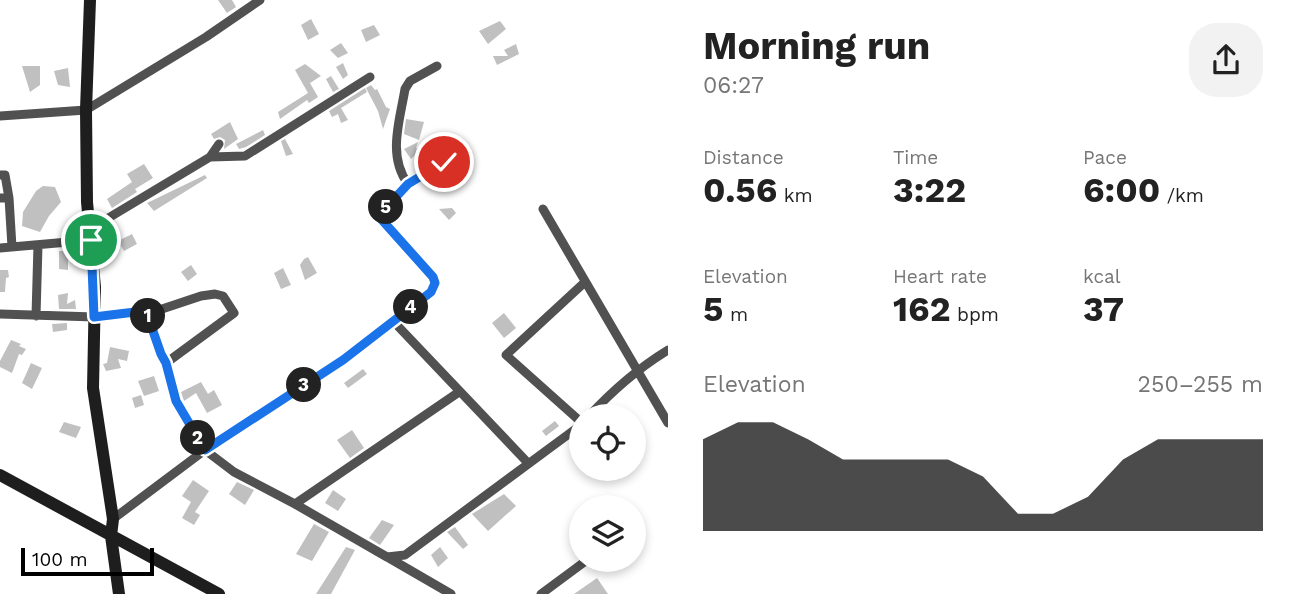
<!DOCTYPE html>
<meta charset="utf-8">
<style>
:root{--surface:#fff;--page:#f2f2f2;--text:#222;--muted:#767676;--accent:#000}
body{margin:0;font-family:"Work Sans",sans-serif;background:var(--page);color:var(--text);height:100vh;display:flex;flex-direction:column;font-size:26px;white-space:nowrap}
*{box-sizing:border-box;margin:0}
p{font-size:23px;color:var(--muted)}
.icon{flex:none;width:38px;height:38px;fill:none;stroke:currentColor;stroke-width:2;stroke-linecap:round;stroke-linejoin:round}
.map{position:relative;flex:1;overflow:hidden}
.sheet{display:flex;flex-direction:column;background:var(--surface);width:630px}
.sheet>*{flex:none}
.buttons{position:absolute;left:569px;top:404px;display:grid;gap:14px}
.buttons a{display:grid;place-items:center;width:77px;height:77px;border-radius:50%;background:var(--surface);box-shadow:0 4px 10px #0003;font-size:35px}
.scale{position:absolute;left:21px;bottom:18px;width:133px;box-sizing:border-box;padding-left:7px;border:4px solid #000;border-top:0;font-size:19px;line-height:24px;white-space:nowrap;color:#000;-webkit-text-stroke:5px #fff;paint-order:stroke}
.pin{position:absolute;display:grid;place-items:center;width:60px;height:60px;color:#fff;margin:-30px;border:4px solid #fff;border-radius:50%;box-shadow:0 2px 7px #0007}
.km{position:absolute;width:35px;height:35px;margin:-18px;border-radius:50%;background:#222;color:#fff;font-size:19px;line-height:35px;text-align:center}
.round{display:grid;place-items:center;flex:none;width:74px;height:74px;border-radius:28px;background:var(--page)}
.summary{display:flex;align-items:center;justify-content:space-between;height:119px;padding:0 35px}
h1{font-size:38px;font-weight:700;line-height:52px}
.metrics{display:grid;grid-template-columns:repeat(3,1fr);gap:10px;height:119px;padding:7px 35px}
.metrics div{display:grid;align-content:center}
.metrics b{font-size:35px;font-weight:700}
.metrics small{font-size:19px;font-weight:400}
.metrics p{font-size:19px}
.chart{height:196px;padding:14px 35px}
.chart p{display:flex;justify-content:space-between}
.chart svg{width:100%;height:126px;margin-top:7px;fill:var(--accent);opacity:.7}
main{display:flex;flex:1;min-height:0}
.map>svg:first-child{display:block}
</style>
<main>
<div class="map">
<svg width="668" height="594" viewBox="0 0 668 594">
<rect width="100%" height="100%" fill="#fff"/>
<!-- building -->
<path fill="#c0c0c0" d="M 218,0 L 232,0 L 236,7 L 227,13 Z
M 311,19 L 319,34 L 308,40 L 301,25 Z
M 500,21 L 506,29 L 488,44 L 479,31 Z
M 374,25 L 380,35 L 366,42 L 361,30 Z
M 341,43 L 348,53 L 338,58 L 330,50 Z
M 516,44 L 519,54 L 497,65 L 493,56 L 508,56 L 504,50 Z
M 343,63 L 348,75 L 343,79 L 336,67 Z
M 305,64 L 321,76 L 310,83 L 318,97 L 309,103 L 307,100 L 280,119 L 278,112 L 308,93 L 295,70 Z
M 22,66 L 40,66 L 40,85 L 30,92 Z
M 68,68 L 70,87 L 58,85 L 54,71 Z
M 331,76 L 339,89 L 333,92 L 326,79 Z
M 371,85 L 375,90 L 377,89 L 386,107 L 390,109 L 383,129 L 378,111 L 366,88 Z
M 365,88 L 367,92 L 341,108 L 348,120 L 341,123 L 338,114 L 332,117 L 329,111 Z
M 406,119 L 424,122 L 419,140 L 404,134 Z
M 230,122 L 238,139 L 224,149 L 225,140 L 220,137 L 214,139 L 211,134 Z
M 263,130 L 265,135 L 246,147 L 239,149 L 236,144 Z
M 285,139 L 293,154 L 286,156 L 281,141 Z
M 418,142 L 416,148 L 420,151 L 411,159 L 404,149 Z
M 144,164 L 153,178 L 135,189 L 137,192 L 112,208 L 107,199 L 132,182 L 127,174 Z
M 205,175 L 207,178 L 154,211 L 147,203 Z
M 43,186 L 55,187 L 61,202 L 49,216 L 40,232 L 22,226 L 23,212 L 36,191 Z
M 452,208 L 456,213 L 449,220 L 439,209 Z
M 132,234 L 137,244 L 124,251 L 118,241 Z
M 59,251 L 68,251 L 68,270 L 59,269 Z
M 308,257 L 317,273 L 305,280 L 300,265 L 304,259 Z
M 191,265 L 197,274 L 188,281 L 181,272 Z
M 283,268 L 291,285 L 281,289 L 274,273 Z
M 0,270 L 8,270 L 9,277 L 6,278 L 5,292 L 0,292 Z
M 68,293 L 67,304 L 75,300 L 76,309 L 59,309 L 58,295 Z
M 504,313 L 516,328 L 504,338 L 492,323 Z
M 67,323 L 67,330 L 53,332 L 52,324 Z
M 11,340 L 21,344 L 19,346 L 26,349 L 22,355 L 19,354 L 12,373 L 0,367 L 0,361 Z
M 110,347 L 129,351 L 127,361 L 118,359 L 121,368 L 106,371 L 103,364 L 107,363 Z
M 31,363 L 42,368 L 32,389 L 22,383 Z
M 363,369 L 367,374 L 348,388 L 344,383 Z
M 154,376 L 159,391 L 144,396 L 138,381 Z
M 201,382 L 208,394 L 214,390 L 222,405 L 207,413 L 196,393 L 184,401 L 181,392 Z
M 141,395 L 144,405 L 135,408 L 132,398 Z
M 555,421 L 559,426 L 546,436 L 542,431 Z
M 64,422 L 81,427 L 76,438 L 59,432 Z
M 352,430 L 364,448 L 350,458 L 337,440 Z
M 193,480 L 209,491 L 195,512 L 200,515 L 194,525 L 182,518 L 191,502 L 182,496 Z
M 237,482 L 254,490 L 245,505 L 229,494 Z
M 333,490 L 346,499 L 338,511 L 325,503 Z
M 504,494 L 516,506 L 488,531 L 472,514 Z
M 382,520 L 394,525 L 380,545 L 369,538 Z
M 314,524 L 329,532 L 312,561 L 296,554 Z
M 455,527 L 468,545 L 463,549 L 447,532 Z
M 346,547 L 355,550 L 331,594 L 316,594 Z
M 440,547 L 448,558 L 438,567 L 431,555 Z
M 597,578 L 608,594 L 574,594 Z"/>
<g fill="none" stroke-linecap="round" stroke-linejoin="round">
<!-- street -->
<path stroke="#515151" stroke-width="9" d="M 0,116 L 86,110 L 206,37 L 260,0
M 210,157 L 245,156 L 370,77
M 0,175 L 5,175 L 9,198
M 408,184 C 387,156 400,120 405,89 L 410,81 L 437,66
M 0,198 L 9,198 L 12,247
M 543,209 L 668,423
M 90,229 L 210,157 L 219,144
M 0,248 L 91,240
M 0,314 L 95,317 L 135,312 L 147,314 L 201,296 L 215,294 L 223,296 L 234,313 L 166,363
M 147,314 L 161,354 L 166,363 L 176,401 L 205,450 L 234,472 L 295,504 L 387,557 L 405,555 L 581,425
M 36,316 L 38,245
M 393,321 L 528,463
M 589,416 C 613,390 637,369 668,350
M 581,422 L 506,355 L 585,282
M 295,504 L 459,392
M 113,519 L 205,450 L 343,360 L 431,292 L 435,283 L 433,277 L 382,220 L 381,213 L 408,184 L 444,162
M 389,558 L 451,594
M 541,594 L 587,560"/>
<!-- secondary -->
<path stroke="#1e1e1e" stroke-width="12" d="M 90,0 L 86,110 L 87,202 L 95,287 L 93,388 L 113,519 L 111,536 L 119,594
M 0,475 L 219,594"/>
</g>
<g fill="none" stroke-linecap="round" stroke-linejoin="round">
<defs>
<path id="route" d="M 91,240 L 94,317 L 135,312 L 147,314 L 161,354 L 166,363 L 176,401 L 205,450 L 343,360 L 431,292 L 435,283 L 433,277 L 382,220 L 381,213 L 408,184 L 444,162"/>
</defs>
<!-- route casing -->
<use href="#route" stroke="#fff" stroke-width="14"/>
<!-- route -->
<use href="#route" stroke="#1a73e8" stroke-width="9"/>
</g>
</svg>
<div class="buttons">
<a><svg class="icon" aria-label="locate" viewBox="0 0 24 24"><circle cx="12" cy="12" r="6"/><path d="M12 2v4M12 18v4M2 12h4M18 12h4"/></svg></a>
<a><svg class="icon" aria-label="layers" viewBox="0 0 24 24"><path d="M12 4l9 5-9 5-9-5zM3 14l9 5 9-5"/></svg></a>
</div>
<div class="scale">100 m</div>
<div class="pin" style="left:91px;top:240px;background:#1e9e55"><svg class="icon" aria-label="arrive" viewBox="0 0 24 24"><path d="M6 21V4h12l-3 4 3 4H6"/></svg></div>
<div class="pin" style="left:444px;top:162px;background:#d93025"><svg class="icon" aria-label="check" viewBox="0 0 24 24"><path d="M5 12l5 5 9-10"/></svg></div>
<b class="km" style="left:148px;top:316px">1</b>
<b class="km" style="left:198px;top:438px">2</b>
<b class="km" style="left:304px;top:385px">3</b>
<b class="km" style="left:411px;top:307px">4</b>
<b class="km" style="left:386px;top:207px">5</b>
</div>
<section class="sheet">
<div class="summary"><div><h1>Morning run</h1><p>06:27</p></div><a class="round"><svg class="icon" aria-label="share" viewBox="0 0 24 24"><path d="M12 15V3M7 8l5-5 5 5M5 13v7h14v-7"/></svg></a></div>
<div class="metrics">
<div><p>Distance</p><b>0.56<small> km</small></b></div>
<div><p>Time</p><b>3:22</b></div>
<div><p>Pace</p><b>6:00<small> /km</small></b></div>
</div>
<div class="metrics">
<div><p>Elevation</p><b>5<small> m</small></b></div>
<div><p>Heart rate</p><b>162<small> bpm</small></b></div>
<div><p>kcal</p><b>37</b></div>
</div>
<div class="chart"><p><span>Elevation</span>250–255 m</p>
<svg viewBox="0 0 160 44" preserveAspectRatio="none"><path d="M0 44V12L10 6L20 6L30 12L40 19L50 19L60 19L70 19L80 25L90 38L100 38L110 32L120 19L130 12L140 12L150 12L160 12V44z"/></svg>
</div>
</section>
</main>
